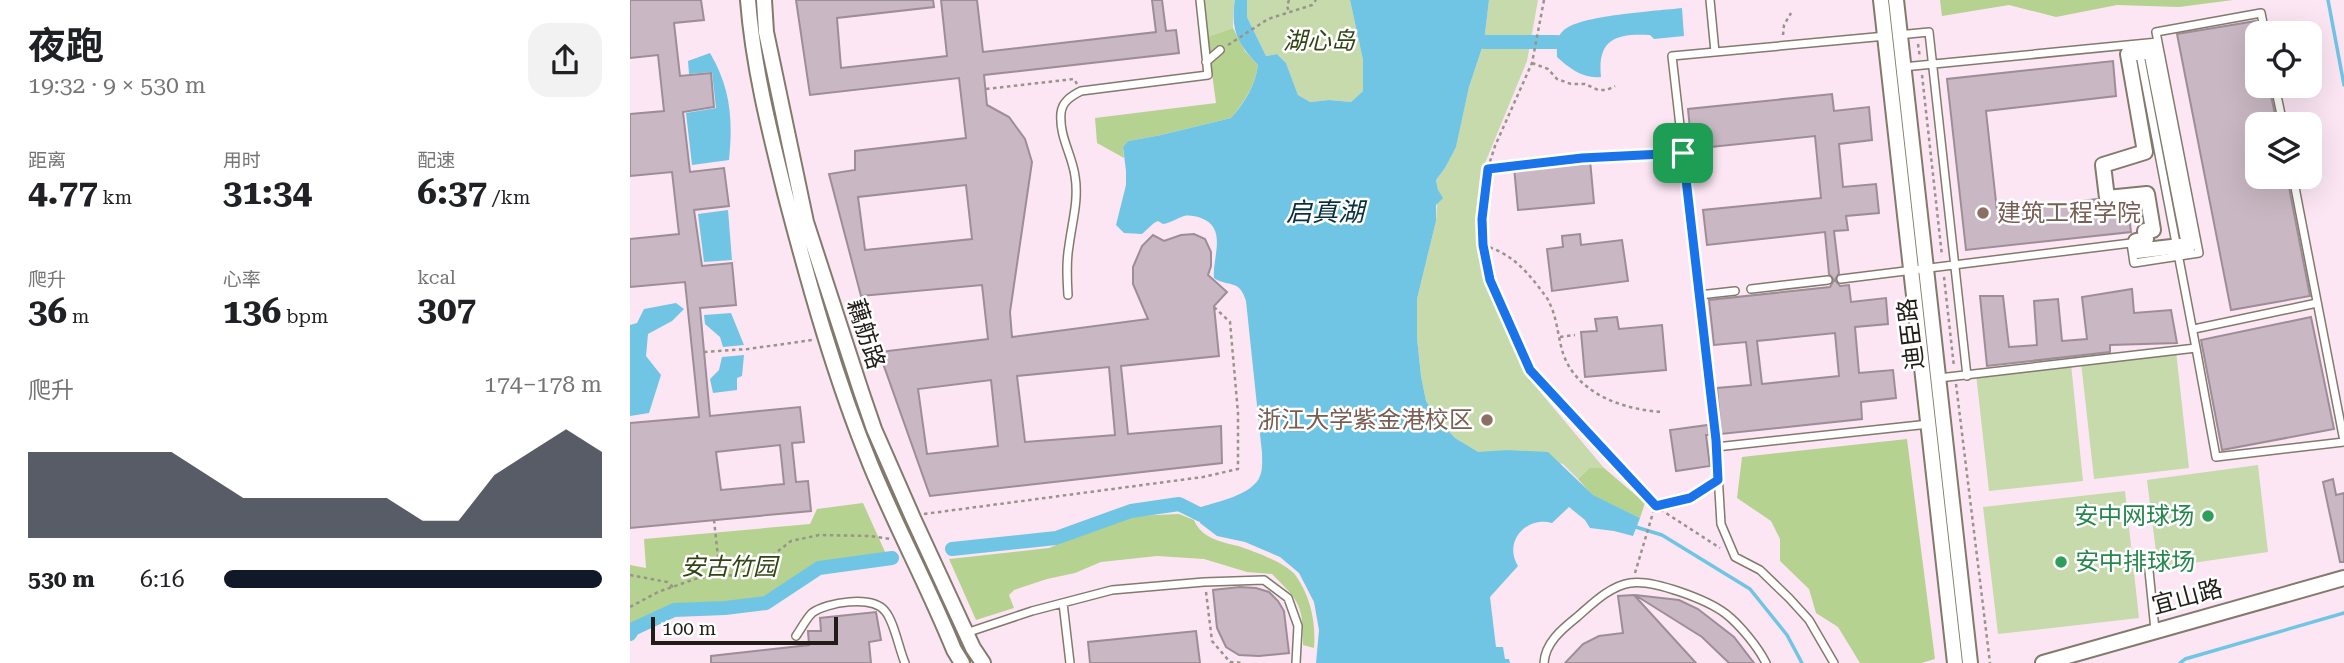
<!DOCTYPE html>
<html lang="zh">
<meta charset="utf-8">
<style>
:root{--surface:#fff;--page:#f2f2f2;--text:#202124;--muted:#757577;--accent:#111827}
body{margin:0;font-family:"Roboto Serif","Noto Sans SC",serif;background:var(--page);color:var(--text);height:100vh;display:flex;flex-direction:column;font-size:26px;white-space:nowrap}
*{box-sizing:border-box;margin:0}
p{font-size:23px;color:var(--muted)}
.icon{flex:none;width:38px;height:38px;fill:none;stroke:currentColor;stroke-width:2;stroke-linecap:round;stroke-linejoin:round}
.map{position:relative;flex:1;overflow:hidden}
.details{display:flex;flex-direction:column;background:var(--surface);width:630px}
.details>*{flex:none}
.fabs{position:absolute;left:1615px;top:21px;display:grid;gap:14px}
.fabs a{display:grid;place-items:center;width:77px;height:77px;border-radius:14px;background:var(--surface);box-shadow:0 7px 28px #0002;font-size:35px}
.scale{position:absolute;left:21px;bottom:18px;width:187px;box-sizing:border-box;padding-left:7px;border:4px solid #201d17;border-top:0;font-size:19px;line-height:24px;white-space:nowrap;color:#201d17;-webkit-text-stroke:5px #fff;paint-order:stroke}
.pin{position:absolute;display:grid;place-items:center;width:60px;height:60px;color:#fff;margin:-30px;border-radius:14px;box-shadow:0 4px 10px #0006}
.round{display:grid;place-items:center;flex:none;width:74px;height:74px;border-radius:21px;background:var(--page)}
.headline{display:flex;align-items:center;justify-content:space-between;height:119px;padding:0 28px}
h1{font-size:38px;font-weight:700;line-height:52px}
.figures{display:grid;grid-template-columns:repeat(3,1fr);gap:10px;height:119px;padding:7px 28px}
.figures div{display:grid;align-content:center}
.figures b{font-size:35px;font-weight:700}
.figures small{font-size:19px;font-weight:400}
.figures p{font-size:19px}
.chart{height:196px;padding:14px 28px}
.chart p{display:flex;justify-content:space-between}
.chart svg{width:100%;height:126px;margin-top:7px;fill:var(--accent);opacity:.7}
ul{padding:0 28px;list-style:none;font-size:23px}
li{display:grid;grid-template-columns:112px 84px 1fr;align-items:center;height:52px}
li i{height:18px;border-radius:9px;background:var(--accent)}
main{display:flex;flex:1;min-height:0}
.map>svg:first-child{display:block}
</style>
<main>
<section class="details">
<div class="headline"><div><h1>夜跑</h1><p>19:32 · 9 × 530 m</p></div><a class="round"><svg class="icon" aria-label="share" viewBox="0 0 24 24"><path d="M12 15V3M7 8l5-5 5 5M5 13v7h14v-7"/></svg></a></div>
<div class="figures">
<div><p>距离</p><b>4.77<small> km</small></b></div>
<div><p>用时</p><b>31:34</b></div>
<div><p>配速</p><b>6:37<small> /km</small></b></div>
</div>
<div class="figures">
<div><p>爬升</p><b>36<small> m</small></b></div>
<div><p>心率</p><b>136<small> bpm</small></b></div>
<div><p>kcal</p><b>307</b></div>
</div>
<div class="chart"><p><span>爬升</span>174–178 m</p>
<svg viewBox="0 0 160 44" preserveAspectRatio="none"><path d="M0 44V14L10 14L20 14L30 14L40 14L50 22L60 30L70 30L80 30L90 30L100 30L110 38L120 38L130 22L140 14L150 6L160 14V44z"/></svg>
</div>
<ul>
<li><b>530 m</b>6:16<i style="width:100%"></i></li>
</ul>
</section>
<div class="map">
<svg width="1714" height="663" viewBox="0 0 1714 663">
<rect width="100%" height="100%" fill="#fef7e9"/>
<!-- education -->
<path fill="#fce6f4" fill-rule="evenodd" d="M 0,0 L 1714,0 L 1714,663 L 0,663 ZM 1628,33 L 1680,33 L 1680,86 L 1628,86 ZM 1628,124 L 1680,124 L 1680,177 L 1628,177 Z"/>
<!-- green -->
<path fill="#c6daac" d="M 574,0 L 605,0 L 603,13 L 603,28 L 577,37 Z
M 617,0 L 720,0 L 733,60 L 733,91 L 721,102 L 699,100 L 680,102 L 668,95 L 656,63 L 647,54 L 636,56 L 617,17 Z
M 859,0 L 908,0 L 897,61 L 853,168 L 848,220 L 849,245 L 856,280 L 895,374 L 974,468 L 959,468 L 948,479 L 933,464 L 876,450 L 848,453 L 825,438 L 808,420 L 796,401 L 791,376 L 787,338 L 787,299 L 806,221 L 808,190 L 806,180 L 815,168 L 826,146 L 839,87 L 854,42 Z
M 1546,351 L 1559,468 L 1464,479 L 1451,362 Z
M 1441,364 L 1453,481 L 1359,491 L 1346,374 Z
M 1628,465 L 1638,552 L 1528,568 L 1517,480 Z
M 1495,491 L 1509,618 L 1368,634 L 1353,507 Z"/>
<!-- forest -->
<path fill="#b6d290" d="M 1310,0 L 1603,0 L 1549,7 L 1487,5 L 1426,17 L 1379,5 L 1312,16 Z
M 603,28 L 615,51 L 628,65 C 625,86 615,101 601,118 L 531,135 L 498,141 L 493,147 L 494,158 L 467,143 L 465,118 L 586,103 L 577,37 Z
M 1277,439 L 1305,659 L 1291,663 L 1230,663 L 1208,627 L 1186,613 L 1179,589 L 1150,561 L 1150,539 L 1141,521 L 1107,498 L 1112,457 Z
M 959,468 L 974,468 L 1015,503 L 1010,518 L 962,495 L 948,479 Z
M 233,503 L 256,554 L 187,563 L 134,599 L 94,603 L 41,605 L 0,625 L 0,565 L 16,568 L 14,539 L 180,524 L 187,509 Z
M 549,514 L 564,520 C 571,538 591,542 608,546 C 623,551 657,563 666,576 C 681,597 686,624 684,648 L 673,645 C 673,605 670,602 642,574 L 617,572 L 574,559 L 527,556 L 471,562 L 445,573 L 417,579 L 384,590 L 379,595 L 384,608 L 346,620 L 319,559 L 419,548 L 458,532 L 503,516 Z"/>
<!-- water -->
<path fill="#71c5e4" d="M 605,0 L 617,0 L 617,17 L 636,56 L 647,54 L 656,63 L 668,95 L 680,102 L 699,100 L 721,102 L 733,91 L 733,60 L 720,0 L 859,0 L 854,42 L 839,87 L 826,147 L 815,168 L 806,180 L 808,190 L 813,198 L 806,205 L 806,221 L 787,299 L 787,338 L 791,376 L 796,401 L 808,420 L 825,438 L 848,452 L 876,450 L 918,452 L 963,495 L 1010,518 L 1003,536 L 984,531 L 960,528 L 955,520 L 939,507 L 922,523 C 896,516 873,542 888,566 L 860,597 L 866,647 L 873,647 L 875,659 L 879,659 L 880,663 L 686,663 L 689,630 L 684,602 L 669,573 L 650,557 L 615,542 L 587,536 L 570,523 L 571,507 C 587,502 624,494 630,476 C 633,469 632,460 632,453 L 616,301 C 609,278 599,288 584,278 C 582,258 598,228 571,218 C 566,216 559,215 554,216 C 547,218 541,223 533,224 L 528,221 L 524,223 L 512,234 L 494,233 L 486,225 L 496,185 L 496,171 L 493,147 L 498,141 L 531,135 L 601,118 C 615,102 625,86 628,65 C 608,44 600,30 605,0 Z
M 1052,8 L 1054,36 L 1024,39 L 1020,35 C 986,33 967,39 971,77 C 953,79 939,68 927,57 C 927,47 925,38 933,31 C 948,15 1028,11 1052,8 Z
M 80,53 C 101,89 103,120 99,160 L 62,165 L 56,113 L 86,108 L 82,72 L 59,74 L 58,61 Z
M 98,210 L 102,260 L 74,262 L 68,214 Z
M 46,303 L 54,309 L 42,321 L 18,334 L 16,356 L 31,375 L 19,413 L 0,416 L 0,325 L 7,323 L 14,309 Z
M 101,313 L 114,345 L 93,347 L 90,337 L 75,324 L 74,315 Z
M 114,355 L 112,376 L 107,378 L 107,390 L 83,393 L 80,379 L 89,370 L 92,357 Z"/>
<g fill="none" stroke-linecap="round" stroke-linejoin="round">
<!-- stream -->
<path stroke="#71c5e4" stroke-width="3.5" d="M 1698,0 L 1714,85
M 1006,527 L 1032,535 L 1120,589 L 1157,635 L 1172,663
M 1550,663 L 1555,659 L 1714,613"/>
<!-- canal -->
<path stroke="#71c5e4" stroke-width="14" d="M 854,42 L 927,42
M 322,549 L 426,538 L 501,511 L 549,504 L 571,515
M 0,634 L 3,629 L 44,610 L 95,608 L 136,603 L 189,568 L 262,558"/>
</g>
<!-- building -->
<path fill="#c9b8c3" stroke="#9d8d97" stroke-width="2" fill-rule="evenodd" d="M 0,0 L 71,0 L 74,20 L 44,23 L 50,76 L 81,73 L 84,107 L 53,112 L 60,172 L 94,168 L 99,206 L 64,210 L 72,266 L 102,263 L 106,305 L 70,308 L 80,416 L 170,407 L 174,442 L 162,443 L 166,482 L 178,481 L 181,511 L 0,528 L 0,423 L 69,417 L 55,282 L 0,287 L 0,239 L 49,234 L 42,172 L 0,176 L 0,114 L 34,111 L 28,55 L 0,58 ZM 150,445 L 154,484 L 91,490 L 86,452 Z
M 166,0 L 303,0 L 304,7 L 207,18 L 211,68 L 317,56 L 311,0 L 347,0 L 353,52 L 526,32 L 522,0 L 532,0 L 536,31 L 546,30 L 549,53 L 354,75 L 357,105 L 379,117 L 395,139 L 402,162 L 380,312 L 382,337 L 518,319 L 503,284 L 503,267 L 512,246 L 523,235 L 534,241 L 551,235 L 564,234 L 575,239 L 581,252 L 581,266 L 578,275 L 597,292 L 584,306 L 589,356 L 491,366 L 498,434 L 591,426 L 592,463 L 300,496 L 249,352 L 358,339 L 352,285 L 231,296 L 199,174 L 225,170 L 225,151 L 336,138 L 329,78 L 180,95 ZM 336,185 L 342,239 L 235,250 L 228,197 ZM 479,367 L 485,435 L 395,442 L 387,376 ZM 361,380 L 368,446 L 297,454 L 288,389 Z
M 1626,21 L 1629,33 L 1628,86 L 1639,86 L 1647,124 L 1628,124 L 1628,177 L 1657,177 L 1680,296 L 1601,310 L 1547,34 Z
M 1483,61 L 1486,96 L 1356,111 L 1367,211 L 1467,199 L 1474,207 L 1498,206 L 1501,232 L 1336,250 L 1317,79 Z
M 1202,94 L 1204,111 L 1239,107 L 1242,140 L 1209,144 L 1213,187 L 1246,184 L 1249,213 L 1216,216 L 1218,230 L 1204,231 L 1209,273 L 1205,280 L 1210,286 L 1219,285 L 1221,302 L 1256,298 L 1258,324 L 1225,327 L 1229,373 L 1263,370 L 1266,398 L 1231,402 L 1232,419 L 1091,434 L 1087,388 L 1121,385 L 1116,342 L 1084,345 L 1079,300 L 1200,287 L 1204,280 L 1199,274 L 1195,232 L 1077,245 L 1073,210 L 1191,198 L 1185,136 L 1062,149 L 1058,109 ZM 1205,333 L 1209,376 L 1132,384 L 1127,341 Z
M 960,160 L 964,203 L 888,210 L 884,167 Z
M 950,234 L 951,245 L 992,240 L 998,281 L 922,291 L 917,249 L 933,247 L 932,236 Z
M 1502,289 L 1504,313 L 1541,310 L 1547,343 L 1480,345 L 1480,352 L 1357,366 L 1350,296 L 1373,296 L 1379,347 L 1407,345 L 1404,301 L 1428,299 L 1432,341 L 1457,339 L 1452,297 Z
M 987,317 L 989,329 L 1032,325 L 1036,370 L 955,377 L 951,332 L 967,331 L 965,319 Z
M 1681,317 L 1704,429 L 1592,450 L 1571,340 Z
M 1078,425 L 1079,435 L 1076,435 L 1080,466 L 1046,471 L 1040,430 Z
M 1703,479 L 1706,495 L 1714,493 L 1714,562 L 1710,562 L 1693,482 Z
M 610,587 L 626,588 L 639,592 L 648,601 L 654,611 L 659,653 L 629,656 L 609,655 L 596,647 L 587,628 L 583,590 Z
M 1004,595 L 1066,663 L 935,663 L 953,644 L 969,636 L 993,633 L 988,596 Z
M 1005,595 L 1049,600 L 1068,609 L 1104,637 L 1124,663 L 1099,663 L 1072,637 Z
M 246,612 L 251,640 L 239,642 L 241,663 L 81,663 L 81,656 L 179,645 L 178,631 L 191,631 L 190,618 Z
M 566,631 L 570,663 L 460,663 L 458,642 Z"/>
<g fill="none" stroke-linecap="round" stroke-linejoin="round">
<defs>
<path id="lane" d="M 1080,0 L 1085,52
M 1268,35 L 1299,32 L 1337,376
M 1508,44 L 1566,348
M 576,62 L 590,50
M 1273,67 L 1528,42
M 1645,86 L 1653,124
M 972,158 L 1053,153
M 1663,177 L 1714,441
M 1211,279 L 1501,243 L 1504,263 L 1569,253 L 1526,32 L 1631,13 L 1635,33
M 1121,289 L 1198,280
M 438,295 C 437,278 436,262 439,246 C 442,222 449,200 445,176 C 442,154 429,137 431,113 C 432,102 441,96 451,91 L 578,75 L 570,0
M 1069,295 L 1105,291
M 1564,329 L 1687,303
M 1309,378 L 1566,348 L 1586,457 L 1714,442
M 1086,447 L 1299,424
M 1518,561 L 1525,630
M 433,603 L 440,663
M 336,633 L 402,611 L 482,590 L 574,582 L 634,580 L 658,598 L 668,626 L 666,663
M 166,636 C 171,629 176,619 182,613 C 197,602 242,595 255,611 C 264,621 269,649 275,663
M 914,663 C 915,643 932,629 947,617 C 962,604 980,586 1000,583 C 1023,579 1078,600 1096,614 C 1110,625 1128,647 1136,663
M 1204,663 L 1179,620 L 1159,598 L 1130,570 L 1105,557 L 1091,524 L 1086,440 L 1042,56 L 1256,36"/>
<path id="street" d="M 118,0 C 123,65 139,129 155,193 C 179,285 205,378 241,466 C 267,529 299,588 324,650 L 332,663
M 134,0 L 136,32 L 176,222 L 231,391 L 244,429 L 283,518 L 343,648 L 353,663
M 1251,0 L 1325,663
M 1266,0 L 1340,663
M 1521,51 L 1559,245 L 1507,251 L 1506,241 L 1516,239 L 1515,231 L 1523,230 L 1517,194 L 1477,198 L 1473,165 L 1515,152 L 1498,54 Z
M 1413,663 L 1714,578"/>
</defs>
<!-- lane casing -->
<use href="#lane" stroke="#827a6c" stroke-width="10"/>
<!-- street casing -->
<use href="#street" stroke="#827a6c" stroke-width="18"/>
<!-- path -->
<path stroke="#99948a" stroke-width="2.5" stroke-dasharray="3.5 3.5" stroke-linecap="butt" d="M 659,0 L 657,6 L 659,12
M 914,0 L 902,63 L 865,146 L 858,168 L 852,219 L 853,245 L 860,280 L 900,370 L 1025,506 L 1090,548
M 1153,35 L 1154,25 L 1161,13
M 1288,44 L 1290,58
M 598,45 L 638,19 L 682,5 L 686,0
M 902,63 L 918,69 L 927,79 L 941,84 L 955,84 L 968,90 L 977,90 L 985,86
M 1292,75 L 1312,256
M 356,89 L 444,79 L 447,84
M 858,168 L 962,158
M 853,245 C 879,253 892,266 908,286 C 912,292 918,298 920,304 C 928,321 928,340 934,356 C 949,395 995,410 1033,412
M 1314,277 L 1324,367
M 930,337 L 945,335
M 74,352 L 118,349 L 182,340
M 1326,384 L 1360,663
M 294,514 L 573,477 L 608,469 L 608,413 L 600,322 L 584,307
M 84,520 L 90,576
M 1005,573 L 1025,506 L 1060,498 L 1078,487
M 0,575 L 37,582 L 43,587
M 576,592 L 582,641 L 600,662 L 613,663
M 0,607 L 28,592 L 68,578 L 106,575 L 129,566 L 161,541 L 189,535 L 240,536 L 260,539"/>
<!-- lane -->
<use href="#lane" stroke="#fff" stroke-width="7"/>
<!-- street -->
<use href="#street" stroke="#fff" stroke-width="14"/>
</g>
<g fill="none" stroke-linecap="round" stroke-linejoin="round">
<defs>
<path id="route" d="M 1053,153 L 1086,440 L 1088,480 L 1060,498 L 1026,506 L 900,370 L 860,280 L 853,245 L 852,219 L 858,169 L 952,158 Z"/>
</defs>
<!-- route casing -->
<use href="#route" stroke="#fff" stroke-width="14"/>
<!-- route -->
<use href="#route" stroke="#1a73e8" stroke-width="9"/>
</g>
<!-- markers -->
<g fill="#8d6e63" stroke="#fff" stroke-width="2.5">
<circle cx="1353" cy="213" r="7"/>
<circle cx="857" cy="420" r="7"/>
</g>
<g fill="#2e9e5b" stroke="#fff" stroke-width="2.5">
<circle cx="1578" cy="516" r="7"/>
<circle cx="1431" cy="562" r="7"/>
</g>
<g text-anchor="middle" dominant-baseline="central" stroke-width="5" stroke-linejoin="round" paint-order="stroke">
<!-- park labels -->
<g font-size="24" font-style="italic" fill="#324314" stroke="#fff">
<text x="689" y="41">湖心岛</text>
<text x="99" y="567">安古竹园</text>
</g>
<!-- education labels -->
<g font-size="24" fill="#785e54" stroke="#fff" text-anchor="start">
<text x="1367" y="213">建筑工程学院</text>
<text x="843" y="420" text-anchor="end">浙江大学紫金港校区</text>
</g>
<!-- street labels -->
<g font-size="24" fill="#201d17" stroke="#fff">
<text transform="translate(236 334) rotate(72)">藕舫路</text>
<text transform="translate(1281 334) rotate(-97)">迪臣路</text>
<text transform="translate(1557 597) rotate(-15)">宜山路</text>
</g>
<!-- leisure labels -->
<g font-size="24" fill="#27864d" stroke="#fff" text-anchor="end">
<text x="1564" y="516">安中网球场</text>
<text x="1445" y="562" text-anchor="start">安中排球场</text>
</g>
<!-- water labels -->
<g font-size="26" font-style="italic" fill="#08303e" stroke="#fff">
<text x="695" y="212">启真湖</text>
</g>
</g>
</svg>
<div class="fabs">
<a><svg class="icon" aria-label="locate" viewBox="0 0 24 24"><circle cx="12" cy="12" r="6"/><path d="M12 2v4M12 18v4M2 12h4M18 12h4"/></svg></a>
<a><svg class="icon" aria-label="layers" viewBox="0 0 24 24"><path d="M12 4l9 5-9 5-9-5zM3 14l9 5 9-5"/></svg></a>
</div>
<div class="scale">100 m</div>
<div class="pin" style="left:1053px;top:153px;background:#1e9e55"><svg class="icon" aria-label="arrive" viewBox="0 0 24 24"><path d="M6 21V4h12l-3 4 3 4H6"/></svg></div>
</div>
</main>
